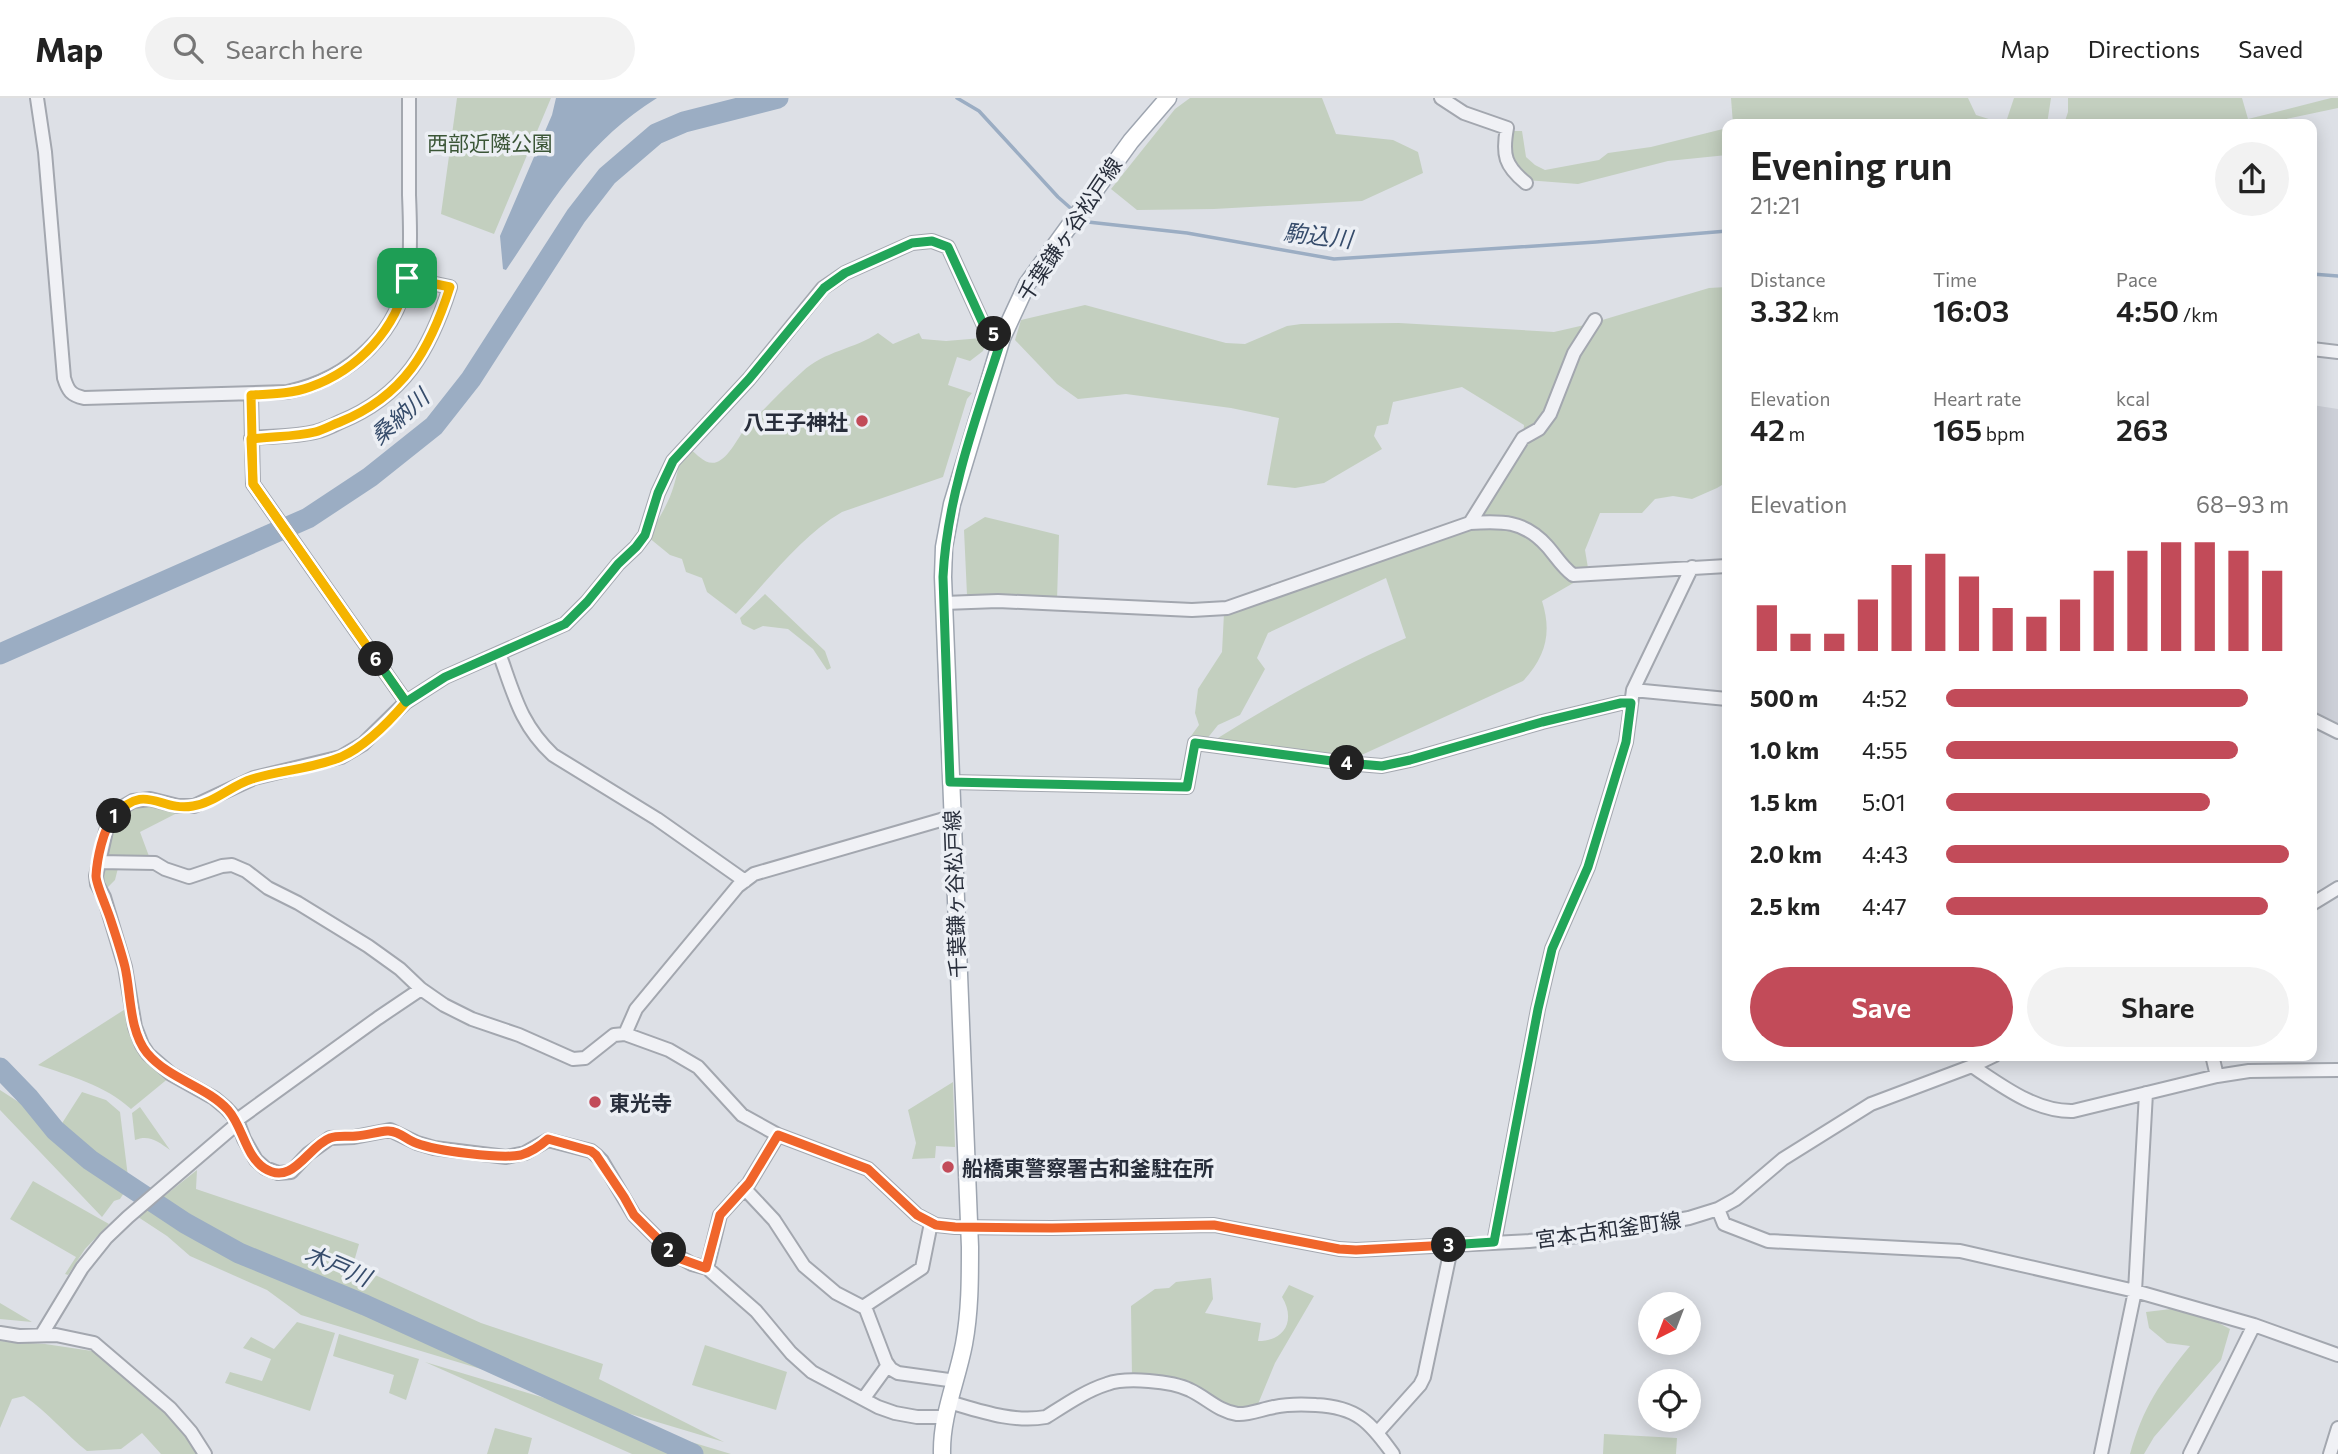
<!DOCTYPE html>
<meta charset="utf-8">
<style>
:root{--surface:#fff;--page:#f2f2f2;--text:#222;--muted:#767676;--line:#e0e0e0;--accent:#c24b59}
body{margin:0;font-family:Commissioner,"Noto Sans JP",sans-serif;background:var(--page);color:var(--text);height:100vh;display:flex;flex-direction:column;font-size:26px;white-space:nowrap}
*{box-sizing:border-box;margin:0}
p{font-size:23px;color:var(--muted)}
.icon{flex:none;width:38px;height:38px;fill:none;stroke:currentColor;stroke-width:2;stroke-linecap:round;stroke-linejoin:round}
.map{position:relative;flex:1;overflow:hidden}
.drawer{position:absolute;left:1722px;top:21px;width:595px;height:942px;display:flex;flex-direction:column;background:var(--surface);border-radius:14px;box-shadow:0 4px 18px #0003}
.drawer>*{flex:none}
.needle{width:46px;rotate:222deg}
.buttons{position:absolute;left:1638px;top:1194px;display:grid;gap:14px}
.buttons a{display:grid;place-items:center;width:63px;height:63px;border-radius:50%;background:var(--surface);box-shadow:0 4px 18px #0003;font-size:35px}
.pin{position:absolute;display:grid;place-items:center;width:60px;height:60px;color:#fff;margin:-30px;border-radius:14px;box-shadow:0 4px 10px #0006}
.km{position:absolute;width:35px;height:35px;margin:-18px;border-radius:50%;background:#222;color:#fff;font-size:19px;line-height:35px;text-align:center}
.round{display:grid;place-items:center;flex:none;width:74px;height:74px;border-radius:37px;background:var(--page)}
.overview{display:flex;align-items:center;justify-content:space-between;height:119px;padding:0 28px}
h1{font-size:38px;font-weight:600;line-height:52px}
.metrics{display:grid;grid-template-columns:repeat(3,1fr);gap:10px;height:119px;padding:7px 28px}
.metrics div{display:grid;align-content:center}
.metrics b{font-size:30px;font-weight:600}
.metrics small{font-size:19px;font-weight:400}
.metrics p{font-size:19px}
.chart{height:196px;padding:14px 28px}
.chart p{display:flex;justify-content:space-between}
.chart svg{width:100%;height:126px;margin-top:7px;stroke:var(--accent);stroke-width:6}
.button{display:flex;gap:14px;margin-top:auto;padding:14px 28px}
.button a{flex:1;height:80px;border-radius:42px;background:var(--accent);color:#fff;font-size:28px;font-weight:600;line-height:80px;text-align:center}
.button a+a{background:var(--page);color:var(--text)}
ul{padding:0 28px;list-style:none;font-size:23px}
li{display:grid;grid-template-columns:112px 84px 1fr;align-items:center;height:52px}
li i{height:18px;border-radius:9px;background:var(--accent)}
header{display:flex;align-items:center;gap:42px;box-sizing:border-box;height:98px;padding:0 35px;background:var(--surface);border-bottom:2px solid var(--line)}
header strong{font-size:33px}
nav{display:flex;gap:38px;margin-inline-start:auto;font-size:24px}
.search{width:490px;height:63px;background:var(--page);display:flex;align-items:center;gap:18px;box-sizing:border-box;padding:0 24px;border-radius:38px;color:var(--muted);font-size:26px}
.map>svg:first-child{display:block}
</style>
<header>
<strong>Map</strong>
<div class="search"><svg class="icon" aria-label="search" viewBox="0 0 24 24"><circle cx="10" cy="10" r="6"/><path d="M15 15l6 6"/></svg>Search here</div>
<nav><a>Map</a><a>Directions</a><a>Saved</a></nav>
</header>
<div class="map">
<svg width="2338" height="1356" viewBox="0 0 2338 1356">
<rect width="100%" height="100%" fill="#dde0e6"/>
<!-- built -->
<path fill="#cccfd7" d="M 2312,307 L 2338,311 L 2338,630 L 2312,614 Z"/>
<!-- green -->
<path fill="#c3cfbf" d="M 457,0 L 551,0 L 494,136 L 441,116 Z
M 1190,0 L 1322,0 L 1336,36 L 1393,42 L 1418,54 L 1423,75 L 1362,103 L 1214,111 L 1137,112 L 1111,91 L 1175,11 Z
M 1731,0 L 1968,0 L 1976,17 L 1995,23 L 2007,21 L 2014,0 L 2051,0 L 2047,26 L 1733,26 Z
M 2068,0 L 2242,0 L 2248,21 L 2331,0 L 2338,0 L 2338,10 L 2263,26 L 2064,26 L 2068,14 Z
M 1727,30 L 1727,57 L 1668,63 L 1578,86 L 1526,82 L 1514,72 L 1507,48 L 1510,33 L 1522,33 L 1526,59 L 1535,67 L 1545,72 L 1599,62 L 1608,55 L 1651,49 Z
M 1727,189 L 1727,384 L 1717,390 L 1692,401 L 1673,398 L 1655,401 L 1642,415 L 1600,415 L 1585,452 L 1589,476 L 1542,503 C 1552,535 1546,558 1523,583 L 1355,660 L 1213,643 C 1275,604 1339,569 1406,540 L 1386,480 L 1268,535 L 1257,560 L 1265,571 L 1240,617 L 1218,627 L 1206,642 L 1191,648 L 1191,638 L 1199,627 L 1195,615 L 1198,591 L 1222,554 L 1224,515 L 1471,429 L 1523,338 L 1524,327 L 1462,289 L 1393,304 L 1388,326 L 1377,328 L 1374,338 L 1382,351 L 1324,385 L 1295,390 L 1267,387 L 1279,320 L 1231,310 L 1126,296 L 1078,301 L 1057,286 L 1015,242 L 1021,222 L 1085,207 L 1226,245 L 1245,246 L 1287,228 L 1301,226 L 1399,225 L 1554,234 L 1589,226 L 1709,190 Z
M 878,235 L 893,246 L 919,235 L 922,241 L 946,243 L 982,240 L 985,248 L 983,253 L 970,263 L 957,259 L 948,287 L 972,295 L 967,301 L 943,379 L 842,414 C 801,438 769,481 736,516 L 707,494 L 702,480 L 686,474 L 682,461 L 670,457 L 648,439 C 658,422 669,405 674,387 C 680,368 676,367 690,351 C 698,357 706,368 717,364 C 729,359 737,341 745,331 C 763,312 782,292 802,274 C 824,253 855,251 878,235 Z
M 985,419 L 1059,437 L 1057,502 L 967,497 L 964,432 Z
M 765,496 L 825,553 L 831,570 L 827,572 L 813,551 L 788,531 L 763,528 L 754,532 L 742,526 L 740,520 Z
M 137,704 L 183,712 L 140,734 L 150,761 L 106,759 L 114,723 Z
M 119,766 L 115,782 L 104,793 L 101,784 L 102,768 Z
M 130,908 L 133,929 L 170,979 L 131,1011 C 105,987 70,978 38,967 Z
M 953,984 L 955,1049 L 936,1048 L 935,1060 L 912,1061 L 916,1045 L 908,1012 Z
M 0,992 L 59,1030 L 82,994 L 106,1002 L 120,1014 L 129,1087 L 120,1101 L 114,1103 L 102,1119 L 0,1012 Z
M 140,1009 L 170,1052 C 159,1044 149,1036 135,1042 L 132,1015 Z
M 197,1072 L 196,1091 L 359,1146 L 353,1167 L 481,1225 L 603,1266 L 599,1281 L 724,1344 L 301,1217 L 267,1192 L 190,1158 L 167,1138 L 138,1119 Z
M 33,1083 L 109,1126 L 85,1151 L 68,1177 L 65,1176 L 76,1159 L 10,1121 Z
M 1211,1180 L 1213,1201 L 1205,1215 L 1261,1225 L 1258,1243 C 1285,1243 1296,1222 1282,1199 L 1289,1187 L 1314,1198 L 1275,1265 L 1258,1306 L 1242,1314 L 1206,1301 L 1132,1280 L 1131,1208 L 1155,1191 L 1169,1190 L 1176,1184 Z
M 0,1205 L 32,1224 L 0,1221 Z
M 2171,1211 L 2204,1217 L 2230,1231 L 2221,1262 L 2154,1339 L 2144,1356 L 2130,1356 C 2143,1309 2160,1285 2190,1248 L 2167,1245 L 2149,1230 L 2146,1214 Z
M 297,1224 L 335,1235 L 310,1313 L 225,1285 L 230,1274 L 262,1283 L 271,1261 L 243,1250 L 251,1239 L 274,1251 Z
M 339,1236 L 419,1261 L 406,1302 L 389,1295 L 394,1277 L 333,1258 Z
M 0,1243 L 45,1246 L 92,1253 L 166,1311 L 186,1334 L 199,1356 L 161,1356 L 142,1335 L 121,1351 L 87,1353 C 65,1336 48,1314 24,1298 L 12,1301 L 0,1330 Z
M 705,1247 L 787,1274 L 776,1312 L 692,1287 Z
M 425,1264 L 731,1356 L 632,1356 Z
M 495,1330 L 532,1340 L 528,1356 L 487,1356 Z
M 1604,1336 L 1677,1340 L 1676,1356 L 1603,1356 Z"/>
<!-- water -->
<path fill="#9badc3" d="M 556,0 L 657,0 C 585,45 552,104 506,172 L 503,171 L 500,138 L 552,17 Z"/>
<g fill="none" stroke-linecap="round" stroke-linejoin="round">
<!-- stream -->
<path stroke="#9badc3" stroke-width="3.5" d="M 957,0 L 979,13 L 1058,99 L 1075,114
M 1081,118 L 1088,124 L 1187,135 L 1334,161 L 1596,144 L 1727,133
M 2312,176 L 2338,178"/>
<!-- river -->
<path stroke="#9badc3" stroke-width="21" d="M 0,556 L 308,420 L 370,379 L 434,328 L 471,281 L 576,118 L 607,78 L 656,36 L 684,24 L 778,0
M 0,970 L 29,1000 L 55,1032 L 90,1062 L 185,1125 L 239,1155 L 365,1207 L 693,1356"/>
<defs>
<path id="minor" d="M 37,0 L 45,54 L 64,280 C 68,293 71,297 84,300 L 287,294 C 350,281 402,234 409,167 C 411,144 410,120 409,97 C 409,65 409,32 409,0
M 1441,0 L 1464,15 L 1507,30 C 1502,57 1505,68 1526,85
M 2312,251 L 2338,254
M 251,297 L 253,386 L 406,604
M 251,340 C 272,338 294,339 315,334 C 323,332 332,328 340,324 C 404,298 430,252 450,189 L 407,180
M 1470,425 L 1523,340 L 1539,331 L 1550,316 L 1574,255 L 1595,222
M 944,505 L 998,503 L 1192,512 L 1227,510 L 1470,425 C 1501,423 1524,422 1547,448 C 1556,458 1562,469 1573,477 L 1727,468
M 499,555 C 514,596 520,626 553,657 L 657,721 L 745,783
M 1633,592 L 1727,601
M 2312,621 L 2338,634
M 950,684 L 1187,689 L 1195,645 L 1346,665 L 1382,668 L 1410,662 L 1542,624 L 1621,605 L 1631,605
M 99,764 L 155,765 L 165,771 L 189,779 L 222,768 L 232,767 L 246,773 L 268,790 L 298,805 L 368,848 L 400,871 L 421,891 L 444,907 L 472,921 L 519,937 L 573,961 L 585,960 L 614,937 L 625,936 L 669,952 L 698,969 L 742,1017 L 778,1037 L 868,1071 L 917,1117 L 936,1127 L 955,1129 L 1052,1130 L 1214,1127 L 1339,1151 L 1356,1152 L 1529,1143 L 1597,1136 L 1689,1120 L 1718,1111 L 1736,1101 L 1783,1061 L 1871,1006 L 1972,968 L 1995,957
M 2312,806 L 2338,790
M 625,936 L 636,911 L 738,788 L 754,776 L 951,719
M 2212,957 L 2217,978
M 1972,968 C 2002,988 2036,1014 2073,1013 L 2217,978 L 2249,973 L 2338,972
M 237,1022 L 378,920 L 421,891
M 744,1090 L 774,1122 L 804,1168 L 836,1195 L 863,1209 L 922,1170 L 931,1125
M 1718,1111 L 1724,1126 L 1768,1143 L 1960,1153 L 2135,1193 L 2254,1227 L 2338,1257
M 1494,1145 L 1538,911 L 1552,851 L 1588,769 L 1626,644 L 1633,592 L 1692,469
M 707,1170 L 720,1117 L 749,1085 L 778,1037
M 865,1209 L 886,1264 L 891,1271 L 898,1275 L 956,1283
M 0,1235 L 19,1238 L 56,1237 L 94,1245 L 170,1310 L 191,1334 L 205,1356
M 42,1236 L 82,1170 L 106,1140 L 128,1119 L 238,1025
M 864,1300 L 888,1267
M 949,1304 C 980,1313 1013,1325 1046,1319 C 1065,1307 1085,1293 1107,1286 C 1126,1279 1172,1283 1190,1292 C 1207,1300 1218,1313 1237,1316 C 1249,1317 1262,1311 1274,1309 C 1288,1306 1302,1306 1316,1307 C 1357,1309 1370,1324 1393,1356
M 945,1319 L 917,1319 L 895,1315 L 878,1309 L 812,1274 L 791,1255 L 756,1213 L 707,1170 L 692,1166 L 672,1155 L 634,1117 L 602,1063 L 596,1057 L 591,1053 L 548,1042 L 525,1055 L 506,1059 L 434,1050 L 417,1045 L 390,1032 L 354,1039 L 330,1040 L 308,1056 L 291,1074 L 278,1075 L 265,1070 L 256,1062 L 244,1041 L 237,1022 L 226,1010 L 214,1000 L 171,976 L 148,956 L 142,947 L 135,929 L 125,869 L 104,799 L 97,786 L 96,778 L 106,733 L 111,721 L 121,710 L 133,703 L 150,701 L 178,708 L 194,708 L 254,680 L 341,659 L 363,646 L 406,604 L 445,579 L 565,526 L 587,504 L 618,466 L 636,449 L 645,437 L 658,395 L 673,363 L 749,281 L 823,190 L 845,175 L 912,145 L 932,143 L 948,149 L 985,230 L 1002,240
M 1377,1335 L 1420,1287 L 1424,1279 L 1452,1146
M 2101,1356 L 2135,1193 L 2146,995
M 2190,1356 L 2254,1227
M 2330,1356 L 2338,1330"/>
<path id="major" d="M 942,1356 C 941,1318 957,1283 964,1246 C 970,1214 970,1181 970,1149 L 943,479 L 944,449 L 952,406 L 1002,240 L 1027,186 L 1131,43 L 1168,0"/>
</defs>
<!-- minor casing -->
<use href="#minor" stroke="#a3a7af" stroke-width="16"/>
<!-- major casing -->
<use href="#major" stroke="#9ea5b0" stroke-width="19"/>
<!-- minor -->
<use href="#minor" stroke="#f0f1f5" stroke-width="12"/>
<!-- major -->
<use href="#major" stroke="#fff" stroke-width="16"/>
</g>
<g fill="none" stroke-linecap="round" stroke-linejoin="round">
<defs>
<path id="split-1" d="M 114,718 C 146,683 159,714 193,708 C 214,705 232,687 252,681 C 281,672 312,671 341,659 C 366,648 388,625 406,604 L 253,386 L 251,297 C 271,296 291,296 310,289 C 358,272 397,231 407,180"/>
<path id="split-2" d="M 114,718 C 103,731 97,761 96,778 C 96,787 108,812 111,823 C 116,838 121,853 125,869 C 131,895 129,933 147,955 C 170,982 206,988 228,1012 C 243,1029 245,1057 264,1070 C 293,1089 307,1049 330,1040 C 338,1037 348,1039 356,1038 C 367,1037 377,1034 387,1033 C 398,1032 407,1042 416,1045 C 436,1053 501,1061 521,1057 C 531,1054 540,1048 548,1041 L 591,1053 L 596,1057 L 624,1099 L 634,1117 L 669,1152"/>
<path id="split-3" d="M 669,1152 L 678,1160 L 706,1170 L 720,1117 L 749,1085 L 778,1037 L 868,1071 L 917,1117 L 936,1127 L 955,1129 L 1052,1130 L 1214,1127 L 1339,1151 L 1356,1152 L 1449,1147"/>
<path id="split-4" d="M 1347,665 L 1382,668 L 1410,662 L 1542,624 L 1621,605 L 1631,605 L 1626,644 L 1588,769 L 1552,851 L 1538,911 L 1494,1144 L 1449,1147"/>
<path id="split-5" d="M 994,236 L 1002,240 C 977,317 947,397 943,479 L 950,684 L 1187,689 L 1195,645 L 1347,665"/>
<path id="split-6" d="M 376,561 L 406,604 L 445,579 L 565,526 L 587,504 L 618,466 L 636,449 L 645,437 L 658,395 L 673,363 L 749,281 L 824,190 L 845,175 L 912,145 L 932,143 L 948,149 L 985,230 L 994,236"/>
<path id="split-7" d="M 376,561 L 253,386 L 251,341 C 272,338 295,339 315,334 C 323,332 332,327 340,324 C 404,298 430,252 450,189 L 407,180"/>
</defs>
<!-- split-1 casing -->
<use href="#split-1" stroke="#fff" stroke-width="14"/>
<!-- split-2 casing -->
<use href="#split-2" stroke="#fff" stroke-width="14"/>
<!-- split-3 casing -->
<use href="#split-3" stroke="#fff" stroke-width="14"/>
<!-- split-4 casing -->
<use href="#split-4" stroke="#fff" stroke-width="14"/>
<!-- split-5 casing -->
<use href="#split-5" stroke="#fff" stroke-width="14"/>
<!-- split-6 casing -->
<use href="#split-6" stroke="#fff" stroke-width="14"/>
<!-- split-7 casing -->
<use href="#split-7" stroke="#fff" stroke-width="14"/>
<!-- split-1 -->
<use href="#split-1" stroke="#f5b400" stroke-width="9"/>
<!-- split-2 -->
<use href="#split-2" stroke="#f0652b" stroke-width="9"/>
<!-- split-3 -->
<use href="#split-3" stroke="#f0652b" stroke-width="9"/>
<!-- split-4 -->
<use href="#split-4" stroke="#22a559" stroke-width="9"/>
<!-- split-5 -->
<use href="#split-5" stroke="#22a559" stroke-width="9"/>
<!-- split-6 -->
<use href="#split-6" stroke="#22a559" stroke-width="9"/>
<!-- split-7 -->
<use href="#split-7" stroke="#f5b400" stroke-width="9"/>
</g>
<!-- markers -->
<g fill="#c24b59" stroke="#eceff4" stroke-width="2.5">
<circle cx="862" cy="323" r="7"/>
<circle cx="595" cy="1004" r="7"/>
<circle cx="948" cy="1069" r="7"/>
</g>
<g text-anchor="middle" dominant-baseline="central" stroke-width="7" stroke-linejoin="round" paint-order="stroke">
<!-- park labels -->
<g font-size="21" fill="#3b5637" stroke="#eceff4">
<text x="490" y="44">西部近隣公園</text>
</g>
<!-- street labels -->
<g font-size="21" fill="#282e3b" stroke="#eceff4">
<text transform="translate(1069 131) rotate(-56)">千葉鎌ヶ谷松戸線</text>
<text transform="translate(954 796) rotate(-92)">千葉鎌ヶ谷松戸線</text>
<text transform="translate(1608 1131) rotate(-8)">宮本古和釜町線</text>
</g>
<!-- poi labels -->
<g font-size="21" font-weight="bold" fill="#282e3b" stroke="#eceff4" text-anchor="start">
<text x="848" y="323" text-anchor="end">八王子神社</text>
<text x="609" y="1004">東光寺</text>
<text x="962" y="1069">船橋東警察署古和釜駐在所</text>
</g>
<!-- water labels -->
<g font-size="23" font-style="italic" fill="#364c6b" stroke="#eceff4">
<text transform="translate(1318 137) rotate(6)">駒込川</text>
<text transform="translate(399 318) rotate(-42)">桑納川</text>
<text transform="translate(338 1167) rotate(23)">木戸川</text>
</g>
</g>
</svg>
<div class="buttons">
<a><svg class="needle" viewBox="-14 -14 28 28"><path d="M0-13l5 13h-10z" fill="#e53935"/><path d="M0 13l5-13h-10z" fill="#767676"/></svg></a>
<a><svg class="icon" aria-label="locate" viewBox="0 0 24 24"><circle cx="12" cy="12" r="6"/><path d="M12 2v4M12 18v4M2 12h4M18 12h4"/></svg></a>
</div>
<div class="pin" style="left:407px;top:180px;background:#1e9e55"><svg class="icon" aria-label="arrive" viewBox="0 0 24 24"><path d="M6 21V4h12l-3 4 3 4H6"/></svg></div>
<b class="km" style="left:114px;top:718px">1</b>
<b class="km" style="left:669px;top:1152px">2</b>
<b class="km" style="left:1449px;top:1147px">3</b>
<b class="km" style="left:1347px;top:665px">4</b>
<b class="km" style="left:994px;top:236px">5</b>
<b class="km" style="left:376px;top:561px">6</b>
<section class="drawer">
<div class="overview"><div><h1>Evening run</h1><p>21:21</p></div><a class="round"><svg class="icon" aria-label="share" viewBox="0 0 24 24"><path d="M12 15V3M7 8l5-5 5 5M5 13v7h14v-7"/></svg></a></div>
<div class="metrics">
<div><p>Distance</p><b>3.32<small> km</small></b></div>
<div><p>Time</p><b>16:03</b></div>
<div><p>Pace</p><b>4:50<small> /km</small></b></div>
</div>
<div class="metrics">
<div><p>Elevation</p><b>42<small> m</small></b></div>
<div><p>Heart rate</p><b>165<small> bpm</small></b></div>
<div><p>kcal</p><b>263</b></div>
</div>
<div class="chart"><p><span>Elevation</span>68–93 m</p>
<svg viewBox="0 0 160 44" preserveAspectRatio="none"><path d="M5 44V28M15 44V38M25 44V38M35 44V26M45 44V14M55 44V10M65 44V18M75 44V29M85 44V32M95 44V26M105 44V16M115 44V9M125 44V6M135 44V6M145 44V9M155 44V16"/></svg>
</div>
<ul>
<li><b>500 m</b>4:52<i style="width:88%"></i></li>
<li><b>1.0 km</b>4:55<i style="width:85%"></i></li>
<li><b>1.5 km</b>5:01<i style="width:77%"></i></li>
<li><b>2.0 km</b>4:43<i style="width:100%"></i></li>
<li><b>2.5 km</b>4:47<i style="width:94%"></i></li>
</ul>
<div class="button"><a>Save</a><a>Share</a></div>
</section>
</div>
